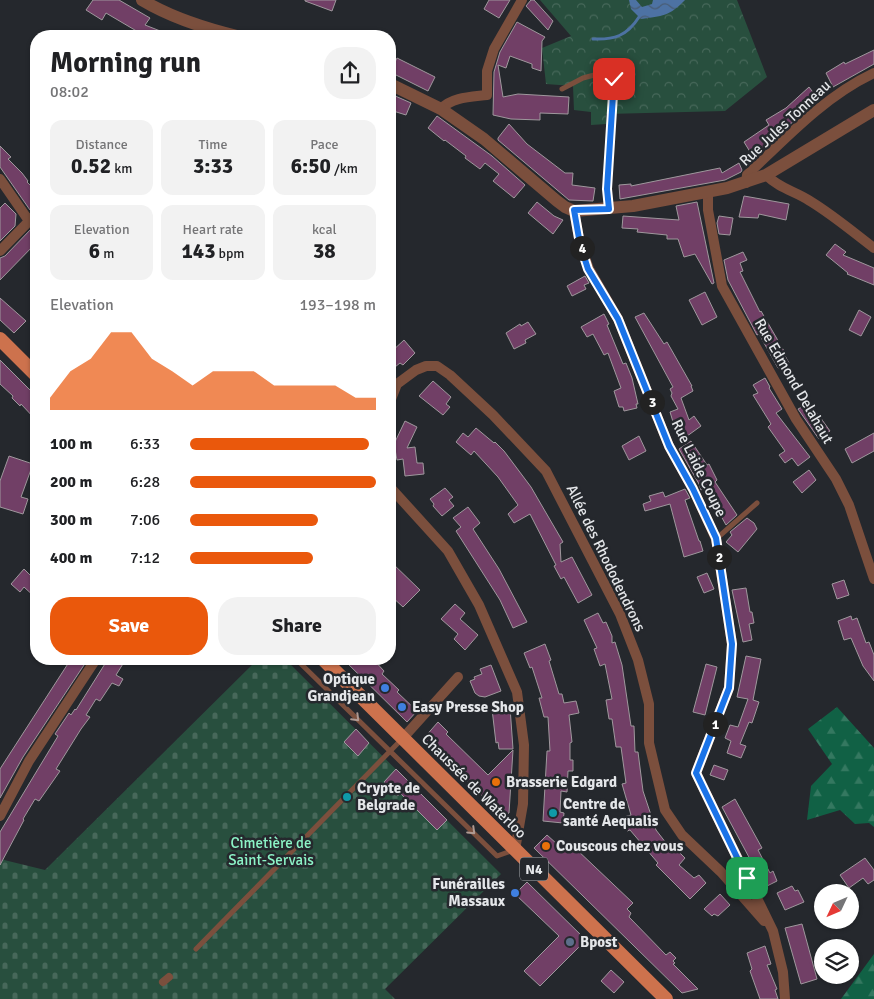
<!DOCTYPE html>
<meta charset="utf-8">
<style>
:root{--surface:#fff;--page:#f2f2f2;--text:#202124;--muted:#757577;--accent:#ea580c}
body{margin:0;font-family:Signika,sans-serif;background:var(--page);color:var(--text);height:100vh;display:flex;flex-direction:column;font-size:19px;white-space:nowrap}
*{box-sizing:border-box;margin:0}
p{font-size:16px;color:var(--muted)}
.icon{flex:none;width:28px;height:28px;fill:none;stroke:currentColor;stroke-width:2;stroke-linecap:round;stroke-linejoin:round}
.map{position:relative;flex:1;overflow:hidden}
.sheet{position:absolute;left:30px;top:30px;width:366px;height:635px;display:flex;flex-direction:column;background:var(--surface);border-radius:20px;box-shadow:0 1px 4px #0004}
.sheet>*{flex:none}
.needle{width:32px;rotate:226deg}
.tools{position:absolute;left:814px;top:884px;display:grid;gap:10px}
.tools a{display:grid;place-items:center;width:45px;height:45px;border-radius:50%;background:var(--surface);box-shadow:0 1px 4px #0004;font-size:25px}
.pin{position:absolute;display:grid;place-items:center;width:42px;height:42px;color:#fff;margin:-21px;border-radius:10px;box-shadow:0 2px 8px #0006}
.km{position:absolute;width:25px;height:25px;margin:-12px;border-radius:50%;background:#222;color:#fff;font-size:14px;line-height:25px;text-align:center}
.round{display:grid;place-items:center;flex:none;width:52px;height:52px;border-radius:20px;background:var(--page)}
.summary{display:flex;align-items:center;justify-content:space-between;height:85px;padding:0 20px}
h1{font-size:28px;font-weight:700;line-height:38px}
.figures{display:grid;grid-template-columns:repeat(3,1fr);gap:8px;height:85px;padding:5px 20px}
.figures div{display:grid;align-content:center;border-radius:12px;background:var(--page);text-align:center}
.figures b{font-size:21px;font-weight:700}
.figures small{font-size:14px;font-weight:400}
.figures p{font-size:14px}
.chart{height:140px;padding:10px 20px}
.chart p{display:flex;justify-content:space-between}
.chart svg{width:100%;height:90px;margin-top:5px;fill:var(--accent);opacity:.7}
.primary-button{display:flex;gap:10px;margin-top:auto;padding:10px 20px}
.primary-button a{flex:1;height:58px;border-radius:20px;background:var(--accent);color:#fff;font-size:20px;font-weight:700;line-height:58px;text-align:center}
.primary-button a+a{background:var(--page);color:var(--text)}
ul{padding:0 20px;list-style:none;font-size:16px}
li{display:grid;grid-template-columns:80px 60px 1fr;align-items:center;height:38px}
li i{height:12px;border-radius:6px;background:var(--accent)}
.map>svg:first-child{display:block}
</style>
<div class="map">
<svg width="874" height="999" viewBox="0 0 874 999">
<defs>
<pattern id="forest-firs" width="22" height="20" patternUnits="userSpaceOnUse" patternTransform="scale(1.25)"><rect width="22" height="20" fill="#116145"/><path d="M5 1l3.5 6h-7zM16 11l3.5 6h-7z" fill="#347860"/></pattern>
<pattern id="cemetery-stones" width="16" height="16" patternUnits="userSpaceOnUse" patternTransform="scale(1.25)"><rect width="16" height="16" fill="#284f3e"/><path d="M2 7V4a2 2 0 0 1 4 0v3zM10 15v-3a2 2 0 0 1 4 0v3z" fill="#47685a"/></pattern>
<pattern id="park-crowns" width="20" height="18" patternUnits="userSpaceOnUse" patternTransform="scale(1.25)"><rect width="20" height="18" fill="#284f3e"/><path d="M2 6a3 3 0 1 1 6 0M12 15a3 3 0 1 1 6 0" fill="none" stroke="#47685a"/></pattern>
<pattern id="water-waves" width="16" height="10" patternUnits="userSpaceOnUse" patternTransform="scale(1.25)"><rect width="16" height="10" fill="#4d72a3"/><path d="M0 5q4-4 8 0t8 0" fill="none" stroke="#485c74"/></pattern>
</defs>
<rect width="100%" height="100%" fill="#25282d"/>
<!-- forest -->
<path fill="url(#forest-firs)" d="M 837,707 L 874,748 L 874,827 L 869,823 L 855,824 L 840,810 L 807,820 L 811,786 L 832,764 L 808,729 Z
M 874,954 L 874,999 L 841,999 Z"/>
<!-- cemetery -->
<path fill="url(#cemetery-stones)" d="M 258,659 L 285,659 L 501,874 L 385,989 L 395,999 L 0,999 L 0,859 L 45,870 Z"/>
<!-- park -->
<path fill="url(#park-crowns)" d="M 540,0 L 737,0 L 767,77 L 725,111 L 606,114 L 606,124 L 591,125 L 591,112 L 574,110 L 573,86 L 546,84 L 542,48 L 571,36 Z"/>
<!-- water -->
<path fill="url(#water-waves)" d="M 629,0 L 636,0 L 642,7 L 652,4 L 653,0 L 685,0 C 670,16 662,16 641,19 L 631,9 Z"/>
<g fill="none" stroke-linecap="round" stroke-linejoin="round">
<!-- stream -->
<path stroke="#4d72a3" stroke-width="3" d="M 593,39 C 614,40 627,36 639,17"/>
</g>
<!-- building -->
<path fill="#713f66" stroke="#9f989d" d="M 93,0 L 119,0 L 150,18 L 145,25 L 173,36 L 145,36 L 106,13 L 102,20 L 86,10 Z
M 305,0 L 336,0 L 332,11 L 305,1 Z
M 489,0 L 510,0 L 499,18 L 484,9 Z
M 531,0 L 534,0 L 553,21 L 548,30 L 526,6 Z
M 517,22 L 545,37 L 542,41 L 541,71 L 532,68 L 532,64 L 510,56 L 506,68 L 498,65 L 503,97 L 518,94 L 569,97 L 568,114 L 540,113 L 540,120 L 511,119 L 493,115 L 494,72 L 500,52 Z
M 874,50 L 874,64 L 833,87 L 826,73 L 844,62 L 845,64 Z
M 397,58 L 435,77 L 428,91 L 390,72 Z
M 809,87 L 818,99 L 786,128 L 767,139 L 770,143 L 769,145 L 752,155 L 744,142 L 769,125 L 766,120 L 786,108 Z
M 393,95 L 411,103 L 406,115 L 390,110 L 390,102 Z
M 437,116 L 492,156 L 525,185 L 514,198 L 493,181 L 499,174 L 485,163 L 480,169 L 465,158 L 466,156 L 445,140 L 444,141 L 428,128 Z
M 509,124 L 527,144 L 565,173 L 573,173 L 572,185 L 595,188 L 593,201 L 569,200 L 498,140 L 498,138 Z
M 0,146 L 11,157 L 8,159 L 22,173 L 28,181 L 27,182 L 33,188 L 32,189 L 36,193 L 36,207 L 30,210 L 0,167 Z
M 739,163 L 742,170 L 741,172 L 725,180 L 620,199 L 619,185 L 631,184 L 631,186 L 720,168 L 722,173 Z
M 744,196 L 789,204 L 786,220 L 759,214 L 758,218 L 739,217 Z
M 537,202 L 554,216 L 563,220 L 553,234 L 528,213 Z
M 697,202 L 714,283 L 712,284 L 695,254 L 684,257 L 678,239 L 667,239 L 667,235 L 637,232 L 638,229 L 622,228 L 623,216 L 679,220 L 676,206 Z
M 5,203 L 16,214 L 15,226 L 0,241 L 0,208 Z
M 719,216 L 733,218 L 730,235 L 719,234 L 717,223 Z
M 32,228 L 36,233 L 36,243 L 0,280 L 0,258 L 5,256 Z
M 835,244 L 846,252 L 843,255 L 874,268 L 874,285 L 847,274 L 848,273 L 826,255 Z
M 743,252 L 747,260 L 740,263 L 743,271 L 740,272 L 760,312 L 761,311 L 784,351 L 783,352 L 789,363 L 778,368 L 759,334 L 757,335 L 728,280 L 724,260 Z
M 585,276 L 589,283 L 584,285 L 586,289 L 572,296 L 567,286 Z
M 705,292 L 717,317 L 702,325 L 689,300 Z
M 0,298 L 26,321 L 14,333 L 0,320 Z
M 859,310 L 871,317 L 861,336 L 849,330 Z
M 644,313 L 664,344 L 667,342 L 692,386 L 691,386 L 693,391 L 681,398 L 689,420 L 694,416 L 701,426 L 683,439 L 674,425 L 670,412 L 678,409 L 671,396 L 672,393 L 670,389 L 673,387 L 635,317 Z
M 604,314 L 609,324 L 607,325 L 623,364 L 626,363 L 632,378 L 638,404 L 636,404 L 637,408 L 624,411 L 623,407 L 619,407 L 614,391 L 621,388 L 608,353 L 604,355 L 593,334 L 587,337 L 581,327 Z
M 528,322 L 536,334 L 525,340 L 526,343 L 514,349 L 506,333 L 520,324 L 521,326 Z
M 404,340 L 415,353 L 403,365 L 400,363 L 395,367 L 390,361 L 390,353 Z
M 0,360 L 36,396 L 36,420 L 21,404 L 20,406 L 12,398 L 13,396 L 0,384 Z
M 765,378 L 770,387 L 769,388 L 782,409 L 776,413 L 810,457 L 798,466 L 792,458 L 785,463 L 779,455 L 785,451 L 768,427 L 771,424 L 753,395 L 758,393 L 753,385 Z
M 433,381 L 451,397 L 446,404 L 450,407 L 443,415 L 419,396 Z
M 810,403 L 830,431 L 819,439 L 798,409 Z
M 405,421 L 417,427 L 407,448 L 415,447 L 417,463 L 423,463 L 424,474 L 405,476 L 403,459 L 397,460 L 394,444 Z
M 476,428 L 494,443 L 495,442 L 504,451 L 531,487 L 563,542 L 560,544 L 561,562 L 572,557 L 592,595 L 578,603 L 564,577 L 561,579 L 554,566 L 556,565 L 530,514 L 514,523 L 508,514 L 518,505 L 498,477 L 474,451 L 471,455 L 456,442 L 463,433 L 468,437 Z
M 874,433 L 874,451 L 852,463 L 845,449 Z
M 639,436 L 646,451 L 629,460 L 622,446 Z
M 691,441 L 707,465 L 709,464 L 717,480 L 715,482 L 737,515 L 726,525 L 721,516 L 724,514 L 721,509 L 707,486 L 701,490 L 699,484 L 679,449 Z
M 9,456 L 33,464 L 21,497 L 28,499 L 23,514 L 0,507 L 0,481 Z
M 809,470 L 816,480 L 802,493 L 793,482 Z
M 445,488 L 453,497 L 449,500 L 454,506 L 442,516 L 433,506 L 434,504 L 430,499 Z
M 685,489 L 690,498 L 685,500 L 699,541 L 700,541 L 703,551 L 684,557 L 670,504 L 645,511 L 643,504 L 651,501 L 649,496 L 663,492 L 665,497 Z
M 468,507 L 480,523 L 473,529 L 499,569 L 527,622 L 513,628 L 500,600 L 456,531 L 461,527 L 453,518 Z
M 747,518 L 754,523 L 757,529 L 738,552 L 726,542 L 732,535 L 730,532 Z
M 390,561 L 420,590 L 403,607 L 390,595 Z
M 24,569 L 36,581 L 36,598 L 24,587 L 20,592 L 11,584 Z
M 707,573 L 714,589 L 704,593 L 697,577 Z
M 844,580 L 849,595 L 837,599 L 832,584 Z
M 746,588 L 750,612 L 752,612 L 754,623 L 749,624 L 752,640 L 743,642 L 732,590 Z
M 455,604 L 465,613 L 460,619 L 478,635 L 465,650 L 454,639 L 458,634 L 441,619 Z
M 598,613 L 603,623 L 606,622 L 612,636 L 612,643 L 615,642 L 622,665 L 631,726 L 634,726 L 635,752 L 638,752 L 643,791 L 656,830 L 673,852 L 676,849 L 685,858 L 679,865 L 694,878 L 699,875 L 706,883 L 690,899 L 656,865 L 658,863 L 630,830 L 627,831 L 624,817 L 631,815 L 622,784 L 626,783 L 621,747 L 616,747 L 612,719 L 609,719 L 606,700 L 612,699 L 605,664 L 600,666 L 594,649 L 597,648 L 584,620 Z
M 851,616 L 852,620 L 857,618 L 866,643 L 869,642 L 874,655 L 874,681 L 863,666 L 851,638 L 844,640 L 838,621 Z
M 545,644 L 551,660 L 549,661 L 559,694 L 562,694 L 564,703 L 576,701 L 579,713 L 569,715 L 572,742 L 570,743 L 570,760 L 573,760 L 573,771 L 568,771 L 567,792 L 561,791 L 560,812 L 564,813 L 563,823 L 543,821 L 547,751 L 550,751 L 548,717 L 544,717 L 539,698 L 542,698 L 532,667 L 530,668 L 524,653 Z
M 746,656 L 761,659 L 753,700 L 759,702 L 752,723 L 749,722 L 740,744 L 746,746 L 741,758 L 727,753 L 731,741 L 725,738 L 730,725 L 738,727 L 748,699 L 737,697 Z
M 71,659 L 88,659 L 23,757 L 0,798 L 0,769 Z
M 108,659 L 126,659 L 116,675 L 123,679 L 119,686 L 112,683 L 100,701 L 96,699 L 86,715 L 90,717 L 81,729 L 56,769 L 60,771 L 39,801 L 35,799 L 23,819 L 24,820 L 0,865 L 0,832 L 3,827 L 58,736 L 55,734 L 69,713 L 71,715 L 75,709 L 76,710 Z
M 343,659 L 373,659 L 384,671 L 382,674 L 399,690 L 397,692 L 417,711 L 407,722 Z
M 706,664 L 717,667 L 705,715 L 693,712 Z
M 491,665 L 501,691 L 485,697 L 479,696 L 475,693 L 470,681 L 475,679 L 474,677 L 482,674 L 480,669 Z
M 510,707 L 513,749 L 499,749 L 498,742 L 496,743 L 492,709 Z
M 438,722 L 448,732 L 446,734 L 488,775 L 513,750 L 509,813 L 502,816 L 424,738 Z
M 356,729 L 369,743 L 358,756 L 344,742 Z
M 714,765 L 728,770 L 724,780 L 710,775 Z
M 396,769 L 447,820 L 437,830 L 400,793 L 398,796 L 384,782 Z
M 735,799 L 762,848 L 758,850 L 770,873 L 773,871 L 777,881 L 765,887 L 722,807 Z
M 547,835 L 557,844 L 560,842 L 571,852 L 575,848 L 633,903 L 627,909 L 631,913 L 629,917 L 666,955 L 670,952 L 676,958 L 673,961 L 675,963 L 673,964 L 698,989 L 682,993 L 534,848 Z
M 865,858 L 874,870 L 874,880 L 868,884 L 863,878 L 849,888 L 840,875 Z
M 527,882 L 586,940 L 540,986 L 524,971 L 559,936 L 515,894 Z
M 792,886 L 795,891 L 798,890 L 804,902 L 785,910 L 777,893 Z
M 720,894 L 730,905 L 718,916 L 714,914 L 712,916 L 704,909 Z
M 802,924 L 817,979 L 801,984 L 785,928 Z
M 765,946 L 771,964 L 767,965 L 777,989 L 775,990 L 778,999 L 760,999 L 750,971 L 752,969 L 747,953 Z
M 611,970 L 624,982 L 614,993 L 601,981 Z"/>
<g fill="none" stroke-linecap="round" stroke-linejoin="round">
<!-- service -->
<path stroke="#7b4f3d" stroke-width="5" d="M 562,89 L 583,78 L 598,74 L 613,79 L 607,189 L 609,208
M 716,539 L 757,503
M 296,659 L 497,856 L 514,850
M 196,949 L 402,739"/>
<!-- pedestrian -->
<path stroke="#7b4f3d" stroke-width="8" d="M 163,982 L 169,977"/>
<!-- minor -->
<path stroke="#7b4f3d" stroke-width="10" d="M 441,109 C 452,97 471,97 487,95 L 487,71 L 494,49 L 522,0
M 766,175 C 780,189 795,191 810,201 C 833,215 853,232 874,248
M 0,179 L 29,221
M 746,183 L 747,175 C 786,138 825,96 874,73
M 708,192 L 708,210 L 722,286 L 796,419 L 836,479 L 849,505 L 874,579
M 574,211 L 580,244 L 589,269 L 618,319 L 669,446 L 693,489 L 716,539 L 732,644 L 729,688 L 696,773 L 773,931 L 783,972 L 785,999
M 0,251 L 36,214
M 390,402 L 397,384 L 416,370 L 426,366 L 437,366 L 450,375 L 493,415 L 546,471 L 620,614 L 638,660 L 649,704 L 649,743 L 665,810 L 682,835 L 721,872 L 764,921
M 390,487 L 448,551 L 479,605 L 517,692 L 524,745 L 523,804 L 515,850
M 403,738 L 458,677
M 0,816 L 29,761 L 96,659"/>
<!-- tertiary -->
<path stroke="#7b4f3d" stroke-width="12" d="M 142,0 C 172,18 204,28 237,36
M 390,84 L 441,109 L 484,139 L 557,201 L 565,207 L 574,211 L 633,206 L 727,188 L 766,175 L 874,110"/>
<!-- primary -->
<path stroke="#cd724d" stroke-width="14" d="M 0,339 L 36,375
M 323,659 L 666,999"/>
</g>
<!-- one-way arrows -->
<defs><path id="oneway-chevron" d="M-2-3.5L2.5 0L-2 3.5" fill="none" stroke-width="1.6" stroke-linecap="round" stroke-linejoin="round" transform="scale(1.25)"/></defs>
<g stroke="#b09a93">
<use href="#oneway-chevron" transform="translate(356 718) rotate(45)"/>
<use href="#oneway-chevron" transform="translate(472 831) rotate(44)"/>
</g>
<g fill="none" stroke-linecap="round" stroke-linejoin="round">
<defs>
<path id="route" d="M 614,79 L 607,189 L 609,209 L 574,210 L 580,244 L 588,269 L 618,319 L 669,446 L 693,489 L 716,538 L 732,644 L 729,688 L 696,773 L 747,878"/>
</defs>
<!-- route casing -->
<use href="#route" stroke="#fff" stroke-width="10"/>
<!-- route -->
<use href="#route" stroke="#1a73e8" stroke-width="6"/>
</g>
<!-- markers -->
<g fill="#3f7fe0" stroke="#25282d" stroke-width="2">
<circle cx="385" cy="688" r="5"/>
<circle cx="402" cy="707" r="5"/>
<circle cx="515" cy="893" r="5"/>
</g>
<g fill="#e8710a" stroke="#25282d" stroke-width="2">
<circle cx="496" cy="782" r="5"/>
<circle cx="546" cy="846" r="5"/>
</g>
<g fill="#0f9aa8" stroke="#25282d" stroke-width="2">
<circle cx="347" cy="797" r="5"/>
<circle cx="553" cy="813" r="5"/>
</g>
<circle fill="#5c6f8a" stroke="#25282d" stroke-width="2" cx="570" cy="942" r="5"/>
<g text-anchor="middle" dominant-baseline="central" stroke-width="5" stroke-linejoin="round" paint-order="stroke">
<!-- shield labels -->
<rect fill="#25282d" stroke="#abadb1" stroke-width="1" x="520" y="857.5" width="28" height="23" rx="4"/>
<g font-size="14" font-weight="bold" fill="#e4e6e9">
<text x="534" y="869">N4</text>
</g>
<!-- street labels -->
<g font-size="15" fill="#e4e6e9" stroke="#25282d">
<text transform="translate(785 123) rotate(-43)">Rue Jules Tonneau</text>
<text transform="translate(794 381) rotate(60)">Rue Edmond Delahaut</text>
<text transform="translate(699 468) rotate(64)">Rue Laide Coupe</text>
<text transform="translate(606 558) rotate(64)">Allée des Rhododendrons</text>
<text transform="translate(474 786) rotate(45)">Chaussée de Waterloo</text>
</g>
<!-- poi labels -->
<g font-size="15" font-weight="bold" fill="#e4e6e9" stroke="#25282d" text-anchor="start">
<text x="375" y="679" text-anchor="end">Optique<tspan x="375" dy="17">Grandjean</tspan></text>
<text x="412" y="707">Easy Presse Shop</text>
<text x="506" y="782">Brasserie Edgard</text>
<text x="357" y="788">Crypte de<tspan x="357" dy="17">Belgrade</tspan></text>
<text x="563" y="804">Centre de<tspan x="563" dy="17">santé Aequalis</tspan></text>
<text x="556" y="846">Couscous chez vous</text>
<text x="505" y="884" text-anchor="end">Funérailles<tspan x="505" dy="17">Massaux</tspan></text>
<text x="580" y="942">Bpost</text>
</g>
<!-- park labels -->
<g font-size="15" fill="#8cf4c7" stroke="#25282d">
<text x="271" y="843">Cimetière de<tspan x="271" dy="17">Saint-Servais</tspan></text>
</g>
</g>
</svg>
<div class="tools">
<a><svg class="needle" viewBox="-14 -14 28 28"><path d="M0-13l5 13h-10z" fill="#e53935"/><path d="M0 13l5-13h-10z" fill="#757577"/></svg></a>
<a><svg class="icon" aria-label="layers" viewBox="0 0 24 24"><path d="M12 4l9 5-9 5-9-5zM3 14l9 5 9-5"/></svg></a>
</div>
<div class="pin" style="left:747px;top:878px;background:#1e9e55"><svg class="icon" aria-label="arrive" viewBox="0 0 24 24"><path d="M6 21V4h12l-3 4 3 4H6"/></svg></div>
<div class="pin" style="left:614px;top:79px;background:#d93025"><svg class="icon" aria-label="check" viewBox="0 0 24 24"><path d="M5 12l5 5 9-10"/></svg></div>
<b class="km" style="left:715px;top:724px">1</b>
<b class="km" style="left:719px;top:557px">2</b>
<b class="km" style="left:652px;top:402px">3</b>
<b class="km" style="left:582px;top:248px">4</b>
<section class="sheet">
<div class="summary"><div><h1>Morning run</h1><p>08:02</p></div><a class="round"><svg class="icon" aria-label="share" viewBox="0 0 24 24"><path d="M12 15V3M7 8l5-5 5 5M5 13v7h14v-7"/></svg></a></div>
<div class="figures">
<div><p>Distance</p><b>0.52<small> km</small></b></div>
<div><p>Time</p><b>3:33</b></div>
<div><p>Pace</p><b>6:50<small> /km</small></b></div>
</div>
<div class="figures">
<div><p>Elevation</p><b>6<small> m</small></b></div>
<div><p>Heart rate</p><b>143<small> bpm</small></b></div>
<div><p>kcal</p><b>38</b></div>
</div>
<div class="chart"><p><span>Elevation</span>193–198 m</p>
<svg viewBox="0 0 160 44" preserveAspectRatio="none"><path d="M0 44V38L10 25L20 19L30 6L40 6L50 19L60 25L70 32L80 25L90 25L100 25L110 32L120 32L130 32L140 32L150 38L160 38V44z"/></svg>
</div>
<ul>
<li><b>100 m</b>6:33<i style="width:96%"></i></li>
<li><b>200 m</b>6:28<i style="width:100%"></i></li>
<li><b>300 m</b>7:06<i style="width:69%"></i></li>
<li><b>400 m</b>7:12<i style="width:66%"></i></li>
</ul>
<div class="primary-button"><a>Save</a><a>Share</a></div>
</section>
</div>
